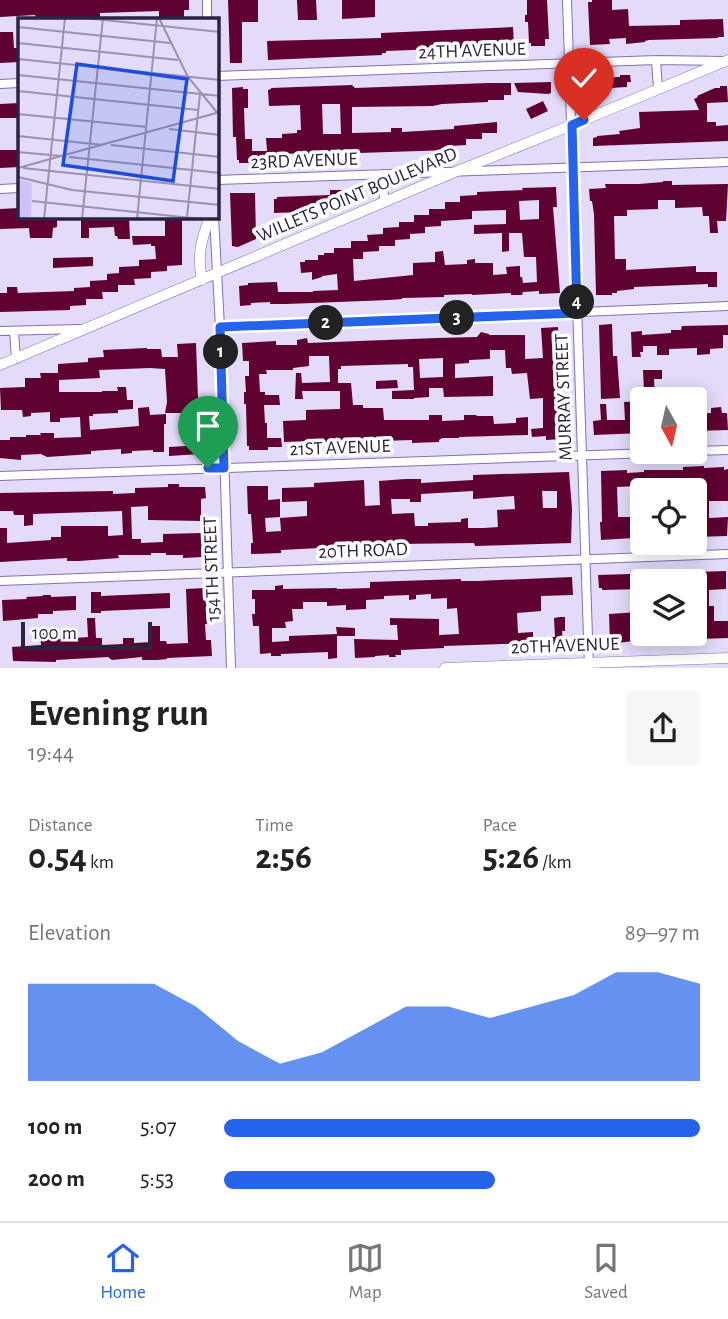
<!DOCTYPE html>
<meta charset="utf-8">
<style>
:root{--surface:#fff;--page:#f6f6f6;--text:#222;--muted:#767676;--line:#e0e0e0;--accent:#2563eb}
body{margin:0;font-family:"Alegreya Sans",sans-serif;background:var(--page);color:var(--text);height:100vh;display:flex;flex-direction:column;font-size:26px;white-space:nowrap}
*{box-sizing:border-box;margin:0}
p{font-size:23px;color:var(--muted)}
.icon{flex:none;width:38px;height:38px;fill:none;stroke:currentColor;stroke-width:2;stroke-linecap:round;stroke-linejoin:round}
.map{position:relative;height:668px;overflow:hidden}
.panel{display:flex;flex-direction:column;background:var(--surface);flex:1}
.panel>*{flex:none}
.needle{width:46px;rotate:172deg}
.fabs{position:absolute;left:630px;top:387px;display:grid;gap:14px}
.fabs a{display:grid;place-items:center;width:77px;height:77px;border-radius:7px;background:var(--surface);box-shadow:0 4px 18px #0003;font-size:35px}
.scale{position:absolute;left:21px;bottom:18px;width:131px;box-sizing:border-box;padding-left:7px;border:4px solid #2d2340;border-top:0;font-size:19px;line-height:24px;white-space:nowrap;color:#2d2340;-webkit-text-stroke:5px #fff;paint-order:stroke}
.pin{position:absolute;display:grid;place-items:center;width:60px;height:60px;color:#fff;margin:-72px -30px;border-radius:50% 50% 50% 0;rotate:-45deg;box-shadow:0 0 7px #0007}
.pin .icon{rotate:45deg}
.km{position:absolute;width:35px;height:35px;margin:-18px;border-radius:50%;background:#222;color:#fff;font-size:19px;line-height:35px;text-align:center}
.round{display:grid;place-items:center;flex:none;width:74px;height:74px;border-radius:7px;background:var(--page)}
.summary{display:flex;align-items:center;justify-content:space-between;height:119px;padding:0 28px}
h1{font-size:38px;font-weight:700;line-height:52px}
.figures{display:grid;grid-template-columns:repeat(3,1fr);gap:10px;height:119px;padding:7px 28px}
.figures div{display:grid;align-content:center}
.figures b{font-size:35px;font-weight:700}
.figures small{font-size:19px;font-weight:400}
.figures p{font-size:19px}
.chart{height:196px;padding:14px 28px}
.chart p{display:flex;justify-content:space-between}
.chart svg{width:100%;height:126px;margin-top:7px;fill:var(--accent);opacity:.7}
ul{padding:0 28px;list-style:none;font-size:23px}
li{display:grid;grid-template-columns:112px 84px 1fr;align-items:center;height:52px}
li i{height:18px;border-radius:9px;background:var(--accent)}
.tabs{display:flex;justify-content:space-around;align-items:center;height:98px;border-top:2px solid var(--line);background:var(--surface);font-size:19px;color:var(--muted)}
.tabs a{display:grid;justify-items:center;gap:4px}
.tabs .on{color:var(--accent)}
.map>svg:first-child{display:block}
</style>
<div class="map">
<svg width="728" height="668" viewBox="0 0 728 668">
<rect width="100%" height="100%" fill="#e3dbf9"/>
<!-- building -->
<path fill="#5f0131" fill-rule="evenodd" d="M 0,0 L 189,0 L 189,10 L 184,10 L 184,19 L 159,19 L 159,11 L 100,13 L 100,19 L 36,19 L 35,15 L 0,17 Z
M 228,0 L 258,0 L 258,22 L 242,22 L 242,63 L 230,63 Z
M 297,0 L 316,0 L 317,20 L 298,20 Z
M 342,0 L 375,0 L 375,17 L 342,19 Z
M 527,0 L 547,0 L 549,39 L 545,39 L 545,46 L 531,46 L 531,43 L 529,43 L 528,22 L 525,22 L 525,15 L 527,15 Z
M 592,0 L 612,0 L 612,10 L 628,9 L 629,26 L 680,25 L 680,20 L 723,19 L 724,37 L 718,37 L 718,38 L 649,40 L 645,41 L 645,42 L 626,44 L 626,38 L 609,39 L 610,44 L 590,45 L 588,2 L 592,2 Z
M 513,27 L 514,46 L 386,51 L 386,53 L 382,53 L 382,55 L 268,60 L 267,41 L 381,38 L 381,33 Z
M 0,32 L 13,32 L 14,48 L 19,48 L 19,62 L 0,63 Z
M 620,75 L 630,75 L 631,82 L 627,82 L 627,87 L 591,89 L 590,78 L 620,77 Z
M 551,82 L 551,93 L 548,94 L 518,92 L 514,83 Z
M 488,83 L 511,83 L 511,95 L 504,95 L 504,100 L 488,100 L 488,102 L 442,104 L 433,106 L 352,107 L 352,133 L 391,132 L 391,128 L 402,128 L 402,132 L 454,129 L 454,126 L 497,122 L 497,133 L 482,133 L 482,139 L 466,139 L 466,145 L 450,146 L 450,150 L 328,154 L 298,157 L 298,153 L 277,155 L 271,155 L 271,157 L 252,159 L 252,163 L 239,163 L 239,160 L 237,160 L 236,137 L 233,137 L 232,88 L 243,87 L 243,89 L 248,89 L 248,108 L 244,108 L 245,139 L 252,139 L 252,151 L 267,151 L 266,138 L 282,138 L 282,134 L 297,133 L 297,130 L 301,130 L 300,105 L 269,106 L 268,90 L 271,89 L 271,88 L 352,85 L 355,88 ZM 322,104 L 340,104 L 341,134 L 323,134 Z
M 720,86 L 727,86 L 728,102 L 707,103 L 707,122 L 716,122 L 716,126 L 728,125 L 728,141 L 593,146 L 593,138 L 597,137 L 597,136 L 620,134 L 619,131 L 640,128 L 639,112 L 699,110 L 694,99 L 698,97 L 697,96 L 715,88 L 720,88 Z
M 543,101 L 548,111 L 531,119 L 526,109 Z
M 19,103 L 19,118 L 0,118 L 0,104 Z
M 0,150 L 19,150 L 19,167 L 0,168 Z
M 663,181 L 672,181 L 672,185 L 728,184 L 726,221 L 717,221 L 718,233 L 710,233 L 709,216 L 703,216 L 702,207 L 675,208 L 675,200 L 658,200 L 658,209 L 627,210 L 627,216 L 614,216 L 615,259 L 626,259 L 626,270 L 696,266 L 696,272 L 717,272 L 717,287 L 708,287 L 708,284 L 634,287 L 634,289 L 617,291 L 617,293 L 612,293 L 612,295 L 596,295 L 594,214 L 592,201 L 590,201 L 589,189 L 606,188 L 605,184 L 639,184 L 663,182 Z
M 556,187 L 557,207 L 553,207 L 560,293 L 539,294 L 539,291 L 523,292 L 522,295 L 511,295 L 511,293 L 472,295 L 472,294 L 444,295 L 444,297 L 402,298 L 402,299 L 389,300 L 286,304 L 270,304 L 270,302 L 251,303 L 251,305 L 240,306 L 239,286 L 248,285 L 248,283 L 277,282 L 278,292 L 313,292 L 313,291 L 338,290 L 337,274 L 322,276 L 322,277 L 312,280 L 312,272 L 301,273 L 300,262 L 305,262 L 305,260 L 318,260 L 318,255 L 324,255 L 324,253 L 334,253 L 334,248 L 351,248 L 351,241 L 368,241 L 367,235 L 383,234 L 383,228 L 399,227 L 399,222 L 414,222 L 414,215 L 429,215 L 429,209 L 445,209 L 445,202 L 460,202 L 460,196 L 477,195 L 477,192 L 523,190 L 522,188 ZM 539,200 L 539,219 L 520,220 L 519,201 ZM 506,210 L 506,224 L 474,225 L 474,234 L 502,233 L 502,252 L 509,251 L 509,233 L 522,233 L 524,257 L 536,257 L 537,282 L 523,283 L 522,277 L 520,277 L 520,266 L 506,267 L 507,274 L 493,275 L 493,263 L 475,263 L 475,259 L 467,260 L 467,264 L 445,265 L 443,251 L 435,252 L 435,262 L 413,263 L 413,275 L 354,281 L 353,259 L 363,259 L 363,252 L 379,251 L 379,246 L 395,246 L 395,240 L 410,239 L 410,234 L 425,233 L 425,227 L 441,226 L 441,221 L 472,219 L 472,211 Z
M 330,190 L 354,190 L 355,199 L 350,199 L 350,201 L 325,202 L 326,205 L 319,205 L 319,207 L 301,208 L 302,212 L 274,213 L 274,199 L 277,199 L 277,197 L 330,195 Z
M 230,193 L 255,193 L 256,239 L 238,247 L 232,246 Z
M 19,208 L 19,217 L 57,217 L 57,227 L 53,228 L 52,238 L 30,238 L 29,228 L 0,229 L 0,209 Z
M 81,217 L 129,217 L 130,239 L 118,239 L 117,236 L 115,236 L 114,227 L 89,228 L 89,238 L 81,238 Z
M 165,217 L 182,217 L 182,265 L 167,266 L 167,271 L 151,272 L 151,278 L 134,279 L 135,285 L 118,285 L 118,292 L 102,292 L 103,299 L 86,299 L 86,305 L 70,306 L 70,310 L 0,312 L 0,293 L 7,293 L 7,287 L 17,287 L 18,293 L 74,291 L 74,288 L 90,287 L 90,281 L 107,280 L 107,274 L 119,273 L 119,267 L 139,266 L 139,260 L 156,259 L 155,246 L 151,246 L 151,244 L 133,245 L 132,236 L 165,236 Z
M 93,257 L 93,266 L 53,268 L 53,258 Z
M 612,324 L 613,356 L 617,356 L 620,398 L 601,399 L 599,325 Z
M 728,325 L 728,335 L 723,335 L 723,348 L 710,349 L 710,354 L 697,355 L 697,348 L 669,349 L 669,355 L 657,355 L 657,346 L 643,346 L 643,352 L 640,352 L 641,357 L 632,357 L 631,332 L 642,331 L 642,335 L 671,333 L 671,330 L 681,330 L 682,326 Z
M 558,327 L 561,439 L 546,440 L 546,436 L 532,437 L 531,429 L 543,428 L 543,398 L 530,399 L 527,373 L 512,374 L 511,368 L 506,368 L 505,350 L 490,350 L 490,359 L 469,360 L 469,363 L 455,364 L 455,378 L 493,376 L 493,396 L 444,397 L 443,388 L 429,388 L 429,397 L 414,398 L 414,399 L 392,399 L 392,391 L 414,390 L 413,367 L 408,367 L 408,364 L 341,366 L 341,369 L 338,369 L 338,383 L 351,383 L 353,405 L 363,405 L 363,408 L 383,408 L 384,420 L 429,420 L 429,415 L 442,415 L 442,421 L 464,420 L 464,415 L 476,415 L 477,416 L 493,416 L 494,424 L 516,423 L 516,418 L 528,417 L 528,435 L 459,437 L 459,438 L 442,438 L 439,440 L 439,442 L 412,443 L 412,440 L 381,441 L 381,439 L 336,443 L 309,441 L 284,442 L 283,421 L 306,420 L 306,410 L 340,409 L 340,391 L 302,391 L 303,399 L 295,399 L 296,373 L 301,373 L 302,383 L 330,382 L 329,356 L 309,356 L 309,366 L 293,368 L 293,370 L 266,370 L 267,374 L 259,374 L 260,392 L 265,392 L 265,395 L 279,395 L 280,405 L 264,405 L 265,423 L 267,423 L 267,438 L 281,438 L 282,447 L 268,447 L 268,450 L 249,450 L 249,446 L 247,446 L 246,404 L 244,404 L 244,392 L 246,392 L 245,376 L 249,376 L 249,361 L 243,361 L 242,343 L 276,341 L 276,345 L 297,345 L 297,340 L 307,338 L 308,343 L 437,338 L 477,337 L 481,332 L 489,334 L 489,335 L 525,335 L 525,359 L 543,358 L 541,328 ZM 443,358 L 443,377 L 420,378 L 419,359 Z
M 196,343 L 200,454 L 169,456 L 169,447 L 186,446 L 185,413 L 165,413 L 167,402 L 165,369 L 150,368 L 99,370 L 100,378 L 59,380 L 59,392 L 102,392 L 102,391 L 118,391 L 117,387 L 126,387 L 127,400 L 133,400 L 133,409 L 118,410 L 118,413 L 93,414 L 93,416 L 89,416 L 90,430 L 139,426 L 138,408 L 149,407 L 150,415 L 166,414 L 166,424 L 164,424 L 164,452 L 153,452 L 153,450 L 132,451 L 132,453 L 121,454 L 121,449 L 91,451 L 91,454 L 47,457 L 41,454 L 21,455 L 21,460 L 0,458 L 0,440 L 10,440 L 10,437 L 26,437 L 26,435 L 41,435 L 40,433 L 54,433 L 54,438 L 81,437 L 80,417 L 60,418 L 60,422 L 50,422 L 50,412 L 31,413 L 31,416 L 23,417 L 22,410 L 1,410 L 0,388 L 25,387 L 25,378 L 41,378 L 40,373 L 58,373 L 58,364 L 88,362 L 88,358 L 104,357 L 103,350 L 147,348 L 147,349 L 161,349 L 162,357 L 178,357 L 177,344 Z
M 643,370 L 662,370 L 662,379 L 654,379 L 655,399 L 640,399 L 640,391 L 644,391 Z
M 397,380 L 398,388 L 376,389 L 376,381 Z
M 642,401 L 642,433 L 594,435 L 593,421 L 601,420 L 600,404 L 606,404 L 607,420 L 625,420 L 624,402 Z
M 721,407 L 722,413 L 727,413 L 728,430 L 695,431 L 695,414 L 711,413 L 711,408 Z
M 704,466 L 704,468 L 724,467 L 724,470 L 728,469 L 728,501 L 709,501 L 709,518 L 728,517 L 727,536 L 695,537 L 695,518 L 700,517 L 700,502 L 695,502 L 695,490 L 677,490 L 677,488 L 659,489 L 659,485 L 617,487 L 618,517 L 632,517 L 633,538 L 601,540 L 600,522 L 602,522 L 601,471 L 627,470 L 627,473 L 644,472 L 644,470 L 683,470 L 683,467 Z
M 569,472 L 572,509 L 571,543 L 475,546 L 474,543 L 398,544 L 281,550 L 281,553 L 251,554 L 251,543 L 253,543 L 251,514 L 248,514 L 247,486 L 268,486 L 268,500 L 280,499 L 280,517 L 265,518 L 266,532 L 281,531 L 280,518 L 307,516 L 307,501 L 282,502 L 282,488 L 314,487 L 314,483 L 364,480 L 365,506 L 380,505 L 379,481 L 405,479 L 421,479 L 421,483 L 473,480 L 473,475 ZM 473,491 L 473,499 L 514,496 L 515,509 L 497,510 L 498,527 L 484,528 L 468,528 L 468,518 L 461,519 L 461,522 L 428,523 L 428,526 L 415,526 L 414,513 L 392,514 L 391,499 L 410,499 L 410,502 L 421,502 L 421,494 ZM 542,491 L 557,491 L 557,508 L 543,508 Z
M 168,484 L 179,484 L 179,487 L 205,487 L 206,498 L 201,499 L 201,521 L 148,520 L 148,506 L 131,507 L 132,539 L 141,539 L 141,543 L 163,542 L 163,534 L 201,533 L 202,557 L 183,558 L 183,555 L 166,555 L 166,553 L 151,553 L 151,555 L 118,555 L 119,558 L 79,561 L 67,561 L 67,558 L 0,562 L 0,528 L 7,528 L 7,543 L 51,540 L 51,537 L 61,537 L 61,526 L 108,526 L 108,536 L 123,535 L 122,511 L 33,514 L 33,525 L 24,526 L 24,515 L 14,515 L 13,511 L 0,511 L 0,493 L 113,491 L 113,494 L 135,493 L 135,488 L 168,487 Z
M 726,571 L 726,589 L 709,590 L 709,606 L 714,606 L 714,621 L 728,621 L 728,638 L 700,639 L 699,615 L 695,615 L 695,581 L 642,581 L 642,589 L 602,590 L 602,588 L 599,588 L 598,575 Z
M 572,577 L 573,595 L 541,596 L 541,611 L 517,613 L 518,633 L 533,632 L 533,643 L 444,646 L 444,648 L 401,650 L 401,655 L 395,655 L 396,657 L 389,657 L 389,655 L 375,656 L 375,657 L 355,658 L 354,639 L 398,640 L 397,625 L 390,625 L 390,618 L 439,619 L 439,635 L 459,634 L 457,608 L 447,609 L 447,598 L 431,599 L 431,594 L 416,595 L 416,599 L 409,600 L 409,595 L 384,596 L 384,599 L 366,600 L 366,609 L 346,610 L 346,605 L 327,606 L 327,602 L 303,602 L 303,609 L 292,609 L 293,621 L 285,622 L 286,628 L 272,628 L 272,642 L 289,641 L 289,636 L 337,634 L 336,627 L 355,628 L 355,636 L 337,636 L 337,658 L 328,659 L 328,652 L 281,654 L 281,656 L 271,656 L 271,653 L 260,654 L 259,626 L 253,626 L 252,614 L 255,614 L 255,599 L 252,599 L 252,590 L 275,590 L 275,586 L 283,585 L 283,589 L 337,588 L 337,589 L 370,588 L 370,582 L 461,579 L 461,581 L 477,581 Z
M 205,588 L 207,614 L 206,614 L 207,624 L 205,624 L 206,640 L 211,640 L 212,656 L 167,658 L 167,659 L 157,660 L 142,660 L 142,657 L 112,660 L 108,657 L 56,660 L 56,662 L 13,661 L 12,647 L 41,645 L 40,630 L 48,629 L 49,640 L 88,637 L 87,618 L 95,618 L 96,638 L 102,638 L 102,645 L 123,644 L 123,638 L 134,638 L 134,643 L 152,642 L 152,626 L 160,626 L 160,641 L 166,641 L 167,644 L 188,643 L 186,589 Z
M 91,592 L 101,592 L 101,596 L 170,593 L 170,608 L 101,611 L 101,613 L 91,613 Z
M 43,595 L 51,595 L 51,597 L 76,596 L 76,610 L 53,611 L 53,614 L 38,614 L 38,618 L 3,621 L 2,600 L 27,599 L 26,597 L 43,596 Z
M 639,612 L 639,626 L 642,626 L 642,634 L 678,634 L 679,640 L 655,642 L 655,640 L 633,641 L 610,644 L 609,614 Z
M 560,617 L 565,617 L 565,631 L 562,631 L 563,646 L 548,647 L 549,637 L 555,637 L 554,618 Z"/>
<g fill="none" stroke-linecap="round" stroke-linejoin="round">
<defs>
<path id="minor" d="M 207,0 L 207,19
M 567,0 L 589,668
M 656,60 L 658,89
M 217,76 L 656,60 L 725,61
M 0,84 L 19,83
M 383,174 L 384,202
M 217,180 L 728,162
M 0,189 L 19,188
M 214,217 L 220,327 L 231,668
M 220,327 L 728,306
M 0,331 L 80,329
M 14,331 L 16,359
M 695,451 L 728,450
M 0,476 L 680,452
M 0,581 L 728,554"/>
<path id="tertiary" d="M 202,280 C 197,255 201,240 210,217
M 0,365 L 455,172 L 572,125 L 728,60
M 445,668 L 728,658"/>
</defs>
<!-- minor casing -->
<use href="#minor" stroke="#856fb3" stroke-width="10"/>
<!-- tertiary casing -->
<use href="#tertiary" stroke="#856fb3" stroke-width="11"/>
<!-- minor -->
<use href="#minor" stroke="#fff" stroke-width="8"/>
<!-- tertiary -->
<use href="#tertiary" stroke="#fff" stroke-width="10"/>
</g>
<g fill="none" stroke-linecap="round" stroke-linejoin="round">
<defs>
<path id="route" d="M 208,468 L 224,468 L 220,327 L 577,313 L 572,125 L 584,120"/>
</defs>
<!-- route casing -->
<use href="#route" stroke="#fff" stroke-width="14"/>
<!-- route -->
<use href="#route" stroke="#2563eb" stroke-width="9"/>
</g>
<g text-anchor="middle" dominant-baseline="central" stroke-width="7" stroke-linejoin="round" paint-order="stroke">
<!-- street labels -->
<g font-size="19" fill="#2d2340" stroke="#fff">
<text transform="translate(472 51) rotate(-2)">24TH AVENUE</text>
<text transform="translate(304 161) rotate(-2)">23RD AVENUE</text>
<text transform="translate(357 195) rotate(-23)">WILLETS POINT BOULEVARD</text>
<text transform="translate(564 397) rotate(-92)">MURRAY STREET</text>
<text transform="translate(340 448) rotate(-2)">21ST AVENUE</text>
<text transform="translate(363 551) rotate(-2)">20TH ROAD</text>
<text transform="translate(212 569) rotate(-92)">154TH STREET</text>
<text transform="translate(565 646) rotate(-2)">20TH AVENUE</text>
</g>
</g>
<!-- overview -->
<g transform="translate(18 18)">
<rect width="201" height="201" fill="#e3dbf9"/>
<path d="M 0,161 L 14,165 L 13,201 L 0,201 Z" fill="#d2c0fb"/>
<path fill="none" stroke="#9a91af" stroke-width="2" d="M 67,0 L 202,14M 141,0 L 170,59 L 202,98M 0,9 L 152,25M 0,25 L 160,42M 0,41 L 202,62M 0,57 L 202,78M 0,73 L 180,92M 0,96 L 129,109M 151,111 L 202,117M 0,118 L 85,127M 93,127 L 202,139M 0,134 L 43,138M 51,139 L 202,155M 0,150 L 202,94M 5,150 L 202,171M 0,159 L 54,172 L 202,187M 14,183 L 183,201M 169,199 L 182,76M 26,201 L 47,0M 64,201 L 85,0M 119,201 L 139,0"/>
<path fill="#1d4ed8" fill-opacity="0.15" stroke="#1d4ed8" stroke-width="3.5" d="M 59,46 L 169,61 L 155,163 L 45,147 Z"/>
<rect width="201" height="201" fill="none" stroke="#2d2340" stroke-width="3.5"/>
</g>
</svg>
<div class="fabs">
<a><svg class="needle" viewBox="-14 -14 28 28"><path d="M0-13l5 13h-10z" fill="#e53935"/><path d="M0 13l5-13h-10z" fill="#767676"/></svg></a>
<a><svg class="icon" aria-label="locate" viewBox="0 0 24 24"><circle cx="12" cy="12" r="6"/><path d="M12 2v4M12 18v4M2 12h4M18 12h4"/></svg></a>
<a><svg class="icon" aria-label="layers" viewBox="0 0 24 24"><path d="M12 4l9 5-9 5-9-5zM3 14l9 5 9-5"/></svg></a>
</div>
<div class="scale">100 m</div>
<div class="pin" style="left:208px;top:468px;background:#1e9e55"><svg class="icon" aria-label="arrive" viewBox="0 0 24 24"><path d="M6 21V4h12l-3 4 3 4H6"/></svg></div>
<div class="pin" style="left:584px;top:120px;background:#d93025"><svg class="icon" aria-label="check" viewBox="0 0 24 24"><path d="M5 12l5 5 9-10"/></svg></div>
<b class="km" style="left:221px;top:352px">1</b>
<b class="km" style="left:326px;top:323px">2</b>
<b class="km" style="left:457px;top:318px">3</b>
<b class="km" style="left:577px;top:302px">4</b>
</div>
<section class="panel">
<div class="summary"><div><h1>Evening run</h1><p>19:44</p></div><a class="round"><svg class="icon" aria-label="share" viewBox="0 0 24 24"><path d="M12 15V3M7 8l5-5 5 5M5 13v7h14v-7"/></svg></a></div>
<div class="figures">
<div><p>Distance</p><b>0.54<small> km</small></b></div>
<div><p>Time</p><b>2:56</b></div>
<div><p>Pace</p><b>5:26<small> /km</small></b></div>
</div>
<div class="chart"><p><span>Elevation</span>89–97 m</p>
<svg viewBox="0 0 160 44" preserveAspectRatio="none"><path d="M0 44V10L10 10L20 10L30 10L40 18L50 30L60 38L70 34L80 26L90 18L100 18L110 22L120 18L130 14L140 6L150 6L160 10V44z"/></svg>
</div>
<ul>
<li><b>100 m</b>5:07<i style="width:100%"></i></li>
<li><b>200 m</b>5:53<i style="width:57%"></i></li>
</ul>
</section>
<nav class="tabs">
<a class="on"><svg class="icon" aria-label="home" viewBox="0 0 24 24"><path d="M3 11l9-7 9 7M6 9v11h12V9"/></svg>Home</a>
<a><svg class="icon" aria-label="map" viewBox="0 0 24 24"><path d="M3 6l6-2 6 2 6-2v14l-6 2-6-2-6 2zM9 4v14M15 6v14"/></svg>Map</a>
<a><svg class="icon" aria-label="saved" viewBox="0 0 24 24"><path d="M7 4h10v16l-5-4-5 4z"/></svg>Saved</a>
</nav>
